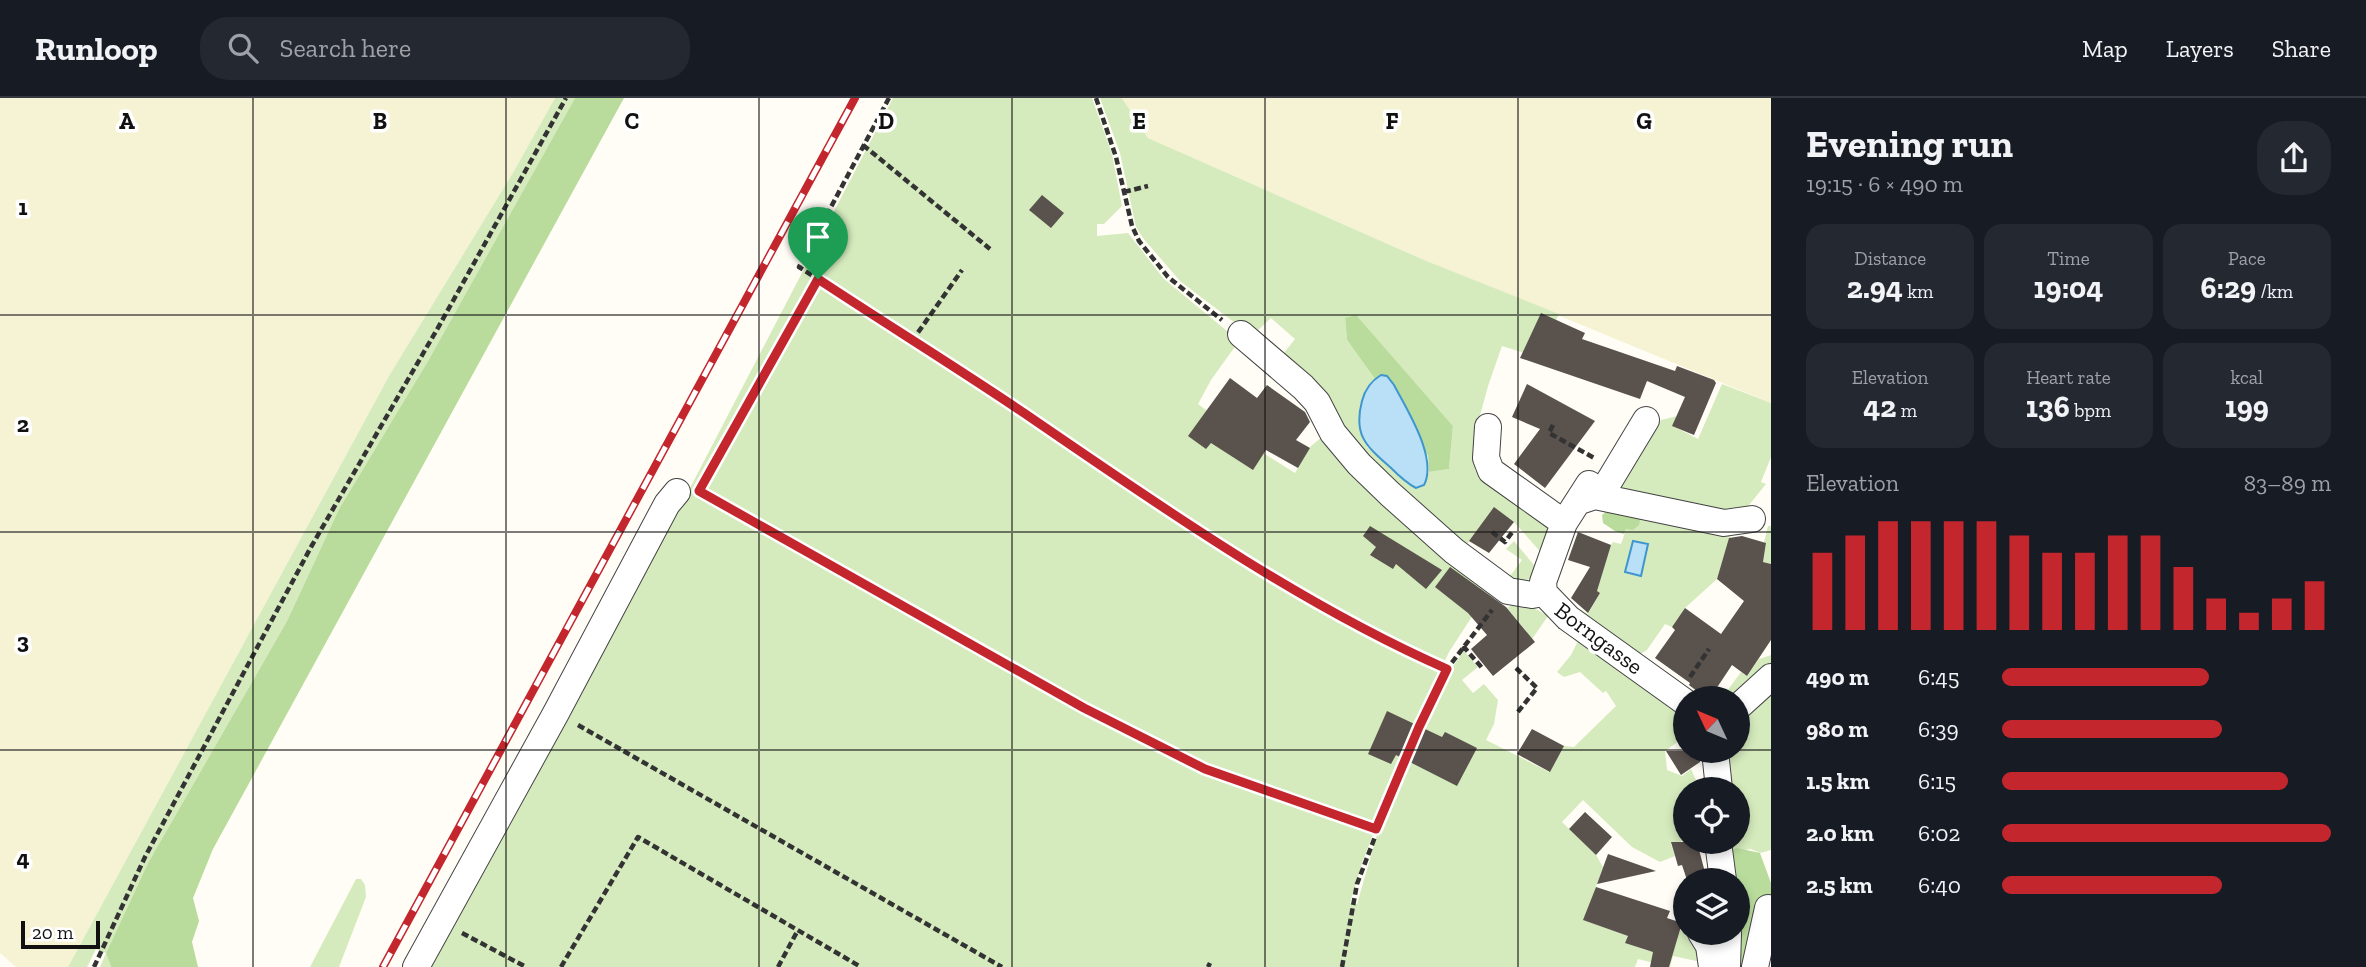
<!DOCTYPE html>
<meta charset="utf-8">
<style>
:root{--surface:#171b24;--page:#242831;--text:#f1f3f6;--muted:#9ea1a6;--line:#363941;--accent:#c4262e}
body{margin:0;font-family:"Zilla Slab",serif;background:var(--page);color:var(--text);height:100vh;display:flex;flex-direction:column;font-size:26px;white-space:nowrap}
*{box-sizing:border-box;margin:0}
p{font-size:23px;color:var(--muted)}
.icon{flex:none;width:38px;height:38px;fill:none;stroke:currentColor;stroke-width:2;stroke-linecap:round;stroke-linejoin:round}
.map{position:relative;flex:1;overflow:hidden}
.drawer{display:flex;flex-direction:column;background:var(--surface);width:595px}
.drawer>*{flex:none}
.needle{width:46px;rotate:314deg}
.fabs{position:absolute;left:1673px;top:588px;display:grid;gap:14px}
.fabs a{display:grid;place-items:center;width:77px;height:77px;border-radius:50%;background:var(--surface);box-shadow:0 4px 10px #0003;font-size:35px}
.scale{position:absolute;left:21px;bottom:18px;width:79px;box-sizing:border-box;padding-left:7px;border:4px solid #111;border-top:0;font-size:19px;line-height:24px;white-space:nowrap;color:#111;-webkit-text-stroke:5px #fff;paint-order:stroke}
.pin{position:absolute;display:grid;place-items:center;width:60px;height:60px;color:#fff;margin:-72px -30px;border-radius:50% 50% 50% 0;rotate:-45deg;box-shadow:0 0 7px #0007}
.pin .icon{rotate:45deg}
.round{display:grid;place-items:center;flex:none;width:74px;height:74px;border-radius:28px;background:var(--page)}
.summary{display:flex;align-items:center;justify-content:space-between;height:119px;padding:0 35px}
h1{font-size:38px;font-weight:700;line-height:52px}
.stats{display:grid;grid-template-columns:repeat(3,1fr);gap:10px;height:119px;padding:7px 35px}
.stats div{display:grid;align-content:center;border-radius:18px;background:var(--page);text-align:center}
.stats b{font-size:30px;font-weight:700}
.stats small{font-size:19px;font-weight:400}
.stats p{font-size:19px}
.chart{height:196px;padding:14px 35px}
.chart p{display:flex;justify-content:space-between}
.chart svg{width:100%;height:126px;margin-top:7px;stroke:var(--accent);stroke-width:6}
ul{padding:0 35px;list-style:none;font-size:23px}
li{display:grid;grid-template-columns:112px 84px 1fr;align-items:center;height:52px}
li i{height:18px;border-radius:9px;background:var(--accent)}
header{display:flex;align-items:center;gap:42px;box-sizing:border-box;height:98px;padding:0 35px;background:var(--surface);border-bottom:2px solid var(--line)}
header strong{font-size:33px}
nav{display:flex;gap:38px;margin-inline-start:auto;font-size:24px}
.search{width:490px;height:63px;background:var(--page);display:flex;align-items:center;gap:18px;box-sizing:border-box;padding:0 24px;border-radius:28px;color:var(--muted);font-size:26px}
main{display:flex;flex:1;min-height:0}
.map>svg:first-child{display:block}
</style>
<header>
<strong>Runloop</strong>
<div class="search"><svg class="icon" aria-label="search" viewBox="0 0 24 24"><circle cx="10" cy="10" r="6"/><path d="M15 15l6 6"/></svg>Search here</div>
<nav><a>Map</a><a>Layers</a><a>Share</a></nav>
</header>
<main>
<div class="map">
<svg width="1771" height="869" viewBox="0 0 1771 869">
<rect width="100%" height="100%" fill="#fffdf5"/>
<!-- farmland -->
<path fill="#f6f3d4" d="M 0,0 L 555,0 L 514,73 L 389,278 L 68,869 L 16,869 L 0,855 Z
M 1122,0 L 1771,0 L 1771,305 L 1424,162 L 1148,40 Z"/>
<!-- green -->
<path fill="#d5ebbd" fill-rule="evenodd" d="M 555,0 L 575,0 L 428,263 L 339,411 L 287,523 L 148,765 L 106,855 L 111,869 L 100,869 L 106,855 L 96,851 L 87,869 L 68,869 L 389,278 L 514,73 Z
M 893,0 L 1092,0 L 1112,56 L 1122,108 L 1104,126 L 1097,126 L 1097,138 L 1128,135 L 1164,181 L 1239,243 L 1211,282 L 1198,306 L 1265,356 L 1295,375 L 1311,348 L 1327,335 L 1495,494 L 1494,501 L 1486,497 L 1449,554 L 1414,630 L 1362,765 L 1350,805 L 1357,806 L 1379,730 L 1427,618 L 1451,571 L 1464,553 L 1478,569 L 1462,582 L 1473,595 L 1484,586 L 1498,602 L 1494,626 L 1486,642 L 1549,674 L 1564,648 L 1574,649 L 1616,608 L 1606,593 L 1603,595 L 1580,574 L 1564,579 L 1557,574 L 1571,557 L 1581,537 L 1662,596 L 1685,619 L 1685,628 L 1674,635 L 1679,643 L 1665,653 L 1667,672 L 1682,678 L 1691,671 L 1700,691 L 1685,691 L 1685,742 L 1671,746 L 1675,758 L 1660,764 L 1632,749 L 1583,702 L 1562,724 L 1596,757 L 1603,769 L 1584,822 L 1628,838 L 1626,845 L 1649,853 L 1674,850 L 1680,832 L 1694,843 L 1701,864 L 1673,858 L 1670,869 L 1638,861 L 1635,869 L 423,869 L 690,390 Z
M 1100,0 L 1122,0 L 1148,40 L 1424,162 L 1559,216 L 1545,246 L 1541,260 L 1502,248 L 1488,288 L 1474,340 L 1475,372 L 1555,424 L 1544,458 L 1514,424 L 1494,410 L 1464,450 L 1397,395 L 1286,264 L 1284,255 L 1295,241 L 1271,220 L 1256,234 L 1243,231 L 1180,183 L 1143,140 L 1136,129 L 1120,55 ZM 1356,218 L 1453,328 L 1449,371 L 1429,374 L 1424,387 L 1416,390 L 1367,349 L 1370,286 L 1375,281 L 1347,242 L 1345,221 Z
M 1722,286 L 1771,305 L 1771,359 L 1761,384 L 1766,386 L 1741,417 L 1612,395 L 1661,322 L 1677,318 L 1673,328 L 1698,341 Z
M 1633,412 L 1731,435 L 1717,481 L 1685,510 L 1672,529 L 1665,526 L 1647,552 L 1637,558 L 1568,504 L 1588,516 L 1600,495 L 1584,485 L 1613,444 L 1621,446 Z
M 1768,428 L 1771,428 L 1771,466 L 1763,464 L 1766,446 L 1764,444 Z
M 1514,443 L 1538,472 C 1529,485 1522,484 1507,482 L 1522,462 L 1506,451 Z
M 1524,504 L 1548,518 L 1530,544 L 1517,543 L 1527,534 L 1507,510 L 1515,505 Z
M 1771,557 L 1771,572 L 1738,600 L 1722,600 L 1741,574 L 1747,578 L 1759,561 Z
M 1771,587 L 1771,752 L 1760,755 L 1751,751 L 1728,754 L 1728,744 L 1738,744 L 1738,691 L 1726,691 L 1725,653 L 1738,653 L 1738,617 Z
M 356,781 L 361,781 L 365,787 L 366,799 L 339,869 L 310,869 Z"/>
<!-- forest -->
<path fill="#b9dc9c" d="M 575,0 L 624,0 L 213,751 L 193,800 L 199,823 L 192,844 L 198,869 L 111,869 L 106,855 L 148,765 L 287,523 L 339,411 L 428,263 Z
M 1356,217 L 1453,328 L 1449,371 L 1429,374 L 1428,358 L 1381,277 L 1375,281 L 1347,242 L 1345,220 Z
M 1608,412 L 1641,418 L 1639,427 L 1633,432 L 1626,431 L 1624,436 L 1615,433 L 1603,425 L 1602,417 Z
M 1737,750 L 1760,755 L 1771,785 L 1771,836 L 1764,869 L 1735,869 L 1738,782 L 1731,782 L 1728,754 Z"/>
<!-- water -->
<path fill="#b9e0f7" stroke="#3f96cf" stroke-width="2" d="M 1381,277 L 1387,278 L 1394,287 C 1407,312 1438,360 1424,387 L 1416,390 C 1406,385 1398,377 1390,369 C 1366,348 1353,337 1362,303 C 1365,291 1371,283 1381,277 Z
M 1633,443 L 1648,446 L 1641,478 L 1625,474 Z"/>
<!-- building -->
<path fill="#5a524d" d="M 1042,97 L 1064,115 L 1051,130 L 1029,112 Z
M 1541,215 L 1585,235 L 1582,241 L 1675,273 L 1677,268 L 1714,282 L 1716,285 L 1694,337 L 1672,328 L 1685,299 L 1647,283 L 1640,301 L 1520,260 Z
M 1230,280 L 1257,300 L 1267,287 L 1305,314 L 1310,324 L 1296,342 L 1310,350 L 1298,370 L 1266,352 L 1253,372 L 1211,345 L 1206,351 L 1188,338 Z
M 1527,286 L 1595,323 L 1545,390 L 1514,366 L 1540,331 L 1512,319 Z
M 1494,409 L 1514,424 L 1489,455 L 1469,443 Z
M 1370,428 L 1442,472 L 1426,491 L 1396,466 L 1393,471 L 1370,457 L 1376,449 L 1363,438 Z
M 1578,434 L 1611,447 L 1597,493 L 1600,495 L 1588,515 L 1571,500 L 1590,469 L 1568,462 Z
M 1742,438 L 1766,445 L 1763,464 L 1771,466 L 1771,542 L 1747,578 L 1732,567 L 1710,600 L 1706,600 L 1689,587 L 1690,585 L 1655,560 L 1675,532 L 1672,529 L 1685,510 L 1721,536 L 1744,503 L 1717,481 L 1729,440 Z
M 1450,469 L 1506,509 L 1535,544 L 1493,578 L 1471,551 L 1487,537 L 1468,515 L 1435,489 Z
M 1387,613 L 1442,639 L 1445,634 L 1477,650 L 1457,688 L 1396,657 L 1391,666 L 1368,656 Z
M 1532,631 L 1564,648 L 1550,674 L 1517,656 Z
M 1666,653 L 1700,653 L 1700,664 L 1681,677 Z
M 1585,714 L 1612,739 L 1596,757 L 1569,731 Z
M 1671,744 L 1697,744 L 1707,782 L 1687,782 L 1682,767 L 1678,768 Z
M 1608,756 L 1656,773 L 1597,786 Z
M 1596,789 L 1670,813 L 1667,820 L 1682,825 L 1669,869 L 1650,869 L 1653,854 L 1625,845 L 1628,838 L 1583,822 Z"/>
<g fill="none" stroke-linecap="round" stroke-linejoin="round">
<defs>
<path id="minor" d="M 1241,236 L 1303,289 L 1317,304 L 1333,335 L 1359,366 L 1390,396 L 1454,453 L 1508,493 L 1532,497 L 1544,495
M 1488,329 L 1486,360 L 1491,373 L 1564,425
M 1589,386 L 1564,425 L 1543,484 L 1544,495 L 1568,520 L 1685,604
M 1595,398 L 1724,425 L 1752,421
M 1583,402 L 1595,398 L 1608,385 L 1646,322
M 1738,609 L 1771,579
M 1715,653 L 1719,691
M 1718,744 L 1723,782
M 1701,835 L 1709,848 L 1712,869
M 416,869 L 556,615 L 667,406 L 677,394
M 1727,869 L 1728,835
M 1755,869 L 1768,810"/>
</defs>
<!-- minor casing -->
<use href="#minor" stroke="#444" stroke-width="28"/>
<!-- path -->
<path stroke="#333" stroke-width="4.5" stroke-dasharray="7 3.5" stroke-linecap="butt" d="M 889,0 L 799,169 C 879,220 960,272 1038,325 C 1169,414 1302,506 1447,571
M 1096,0 L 1116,59 L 1132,128 L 1139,143 L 1168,179 L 1222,222
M 863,47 L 990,151
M 1124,94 L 1148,88
M 912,243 L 962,172
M 1553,327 L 1549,335 L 1596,361
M 701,389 L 818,181
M 701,394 L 1084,609 L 1204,671 L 1376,731
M 1492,434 L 1505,444 L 1513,433
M 1463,548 L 1483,571
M 1516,570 L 1537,590 L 1517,615
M 1690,579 L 1709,551
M 578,627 L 1002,869
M 462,835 L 526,869
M 94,869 L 145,759 L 311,449 L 439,228 L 566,0
M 561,869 L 638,739 L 861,869
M 778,869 L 798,832
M 1208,869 L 1210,865
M 1342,869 L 1357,786 L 1401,671 L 1447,571 L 1492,512"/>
<!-- minor -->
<use href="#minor" stroke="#fff" stroke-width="26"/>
<defs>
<path id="rail" d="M 383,869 L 855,0"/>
</defs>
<!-- rail casing -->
<use href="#rail" stroke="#c4262e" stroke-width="8"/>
<!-- rail -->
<use href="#rail" stroke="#fff" stroke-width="5" stroke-dasharray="16" stroke-linecap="butt"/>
</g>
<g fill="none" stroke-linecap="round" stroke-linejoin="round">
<defs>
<path id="route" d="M 818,181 C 886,226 956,269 1024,315 C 1157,406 1299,506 1447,571 L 1419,629 L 1376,731 L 1205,671 L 1084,610 L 699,393 Z"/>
</defs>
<!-- route casing -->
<use href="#route" stroke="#fff" stroke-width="14"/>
<!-- route -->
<use href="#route" stroke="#c4262e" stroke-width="9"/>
</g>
<!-- grid -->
<path fill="none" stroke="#111" stroke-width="2" stroke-opacity="0.55" d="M 253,0 L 253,869M 506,0 L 506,869M 759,0 L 759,869M 1012,0 L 1012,869M 1265,0 L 1265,869M 1518,0 L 1518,869M 0,217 L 1771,217M 0,434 L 1771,434M 0,652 L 1685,652M 1738,652 L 1771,652"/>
<g text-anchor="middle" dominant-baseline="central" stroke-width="7" stroke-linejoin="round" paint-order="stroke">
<!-- street labels -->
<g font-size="23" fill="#111" stroke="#fff">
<text transform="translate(1599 540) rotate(37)">Borngasse</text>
</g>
</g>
<g font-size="23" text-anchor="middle" font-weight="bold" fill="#111" stroke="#fff" stroke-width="7" stroke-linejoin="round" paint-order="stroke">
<text x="127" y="31">A</text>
<text x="380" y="31">B</text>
<text x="632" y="31">C</text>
<text x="886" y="31">D</text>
<text x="1139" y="31">E</text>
<text x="1392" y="31">F</text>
<text x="1644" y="31">G</text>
<text x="23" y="117">1</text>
<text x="23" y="334">2</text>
<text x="23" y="551">3</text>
<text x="23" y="768">4</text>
</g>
</svg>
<div class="fabs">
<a><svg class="needle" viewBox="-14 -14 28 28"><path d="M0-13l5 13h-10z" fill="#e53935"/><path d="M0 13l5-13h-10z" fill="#9ea1a6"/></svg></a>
<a><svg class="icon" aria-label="locate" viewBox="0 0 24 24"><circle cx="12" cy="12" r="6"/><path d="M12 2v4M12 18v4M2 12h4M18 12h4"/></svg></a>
<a><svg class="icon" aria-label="layers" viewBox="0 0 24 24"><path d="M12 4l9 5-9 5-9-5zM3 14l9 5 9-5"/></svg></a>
</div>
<div class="scale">20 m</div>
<div class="pin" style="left:818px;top:181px;background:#1e9e55"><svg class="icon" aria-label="arrive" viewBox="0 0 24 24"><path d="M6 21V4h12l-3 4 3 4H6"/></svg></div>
</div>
<section class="drawer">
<div class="summary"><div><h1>Evening run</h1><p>19:15 · 6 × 490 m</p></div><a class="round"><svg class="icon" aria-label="share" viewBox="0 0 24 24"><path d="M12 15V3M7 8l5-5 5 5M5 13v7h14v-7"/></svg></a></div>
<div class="stats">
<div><p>Distance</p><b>2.94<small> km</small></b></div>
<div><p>Time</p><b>19:04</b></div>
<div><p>Pace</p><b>6:29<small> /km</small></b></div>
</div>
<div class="stats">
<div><p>Elevation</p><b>42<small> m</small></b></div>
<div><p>Heart rate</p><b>136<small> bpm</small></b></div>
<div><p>kcal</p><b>199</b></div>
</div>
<div class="chart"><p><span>Elevation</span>83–89 m</p>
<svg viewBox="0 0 160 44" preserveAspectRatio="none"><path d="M5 44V17M15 44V11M25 44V6M35 44V6M45 44V6M55 44V6M65 44V11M75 44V17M85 44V17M95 44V11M105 44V11M115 44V22M125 44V33M135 44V38M145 44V33M155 44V27"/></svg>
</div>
<ul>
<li><b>490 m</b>6:45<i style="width:63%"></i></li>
<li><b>980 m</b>6:39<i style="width:67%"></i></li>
<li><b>1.5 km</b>6:15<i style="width:87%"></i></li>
<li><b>2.0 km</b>6:02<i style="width:100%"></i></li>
<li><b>2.5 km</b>6:40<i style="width:67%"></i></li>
</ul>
</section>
</main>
